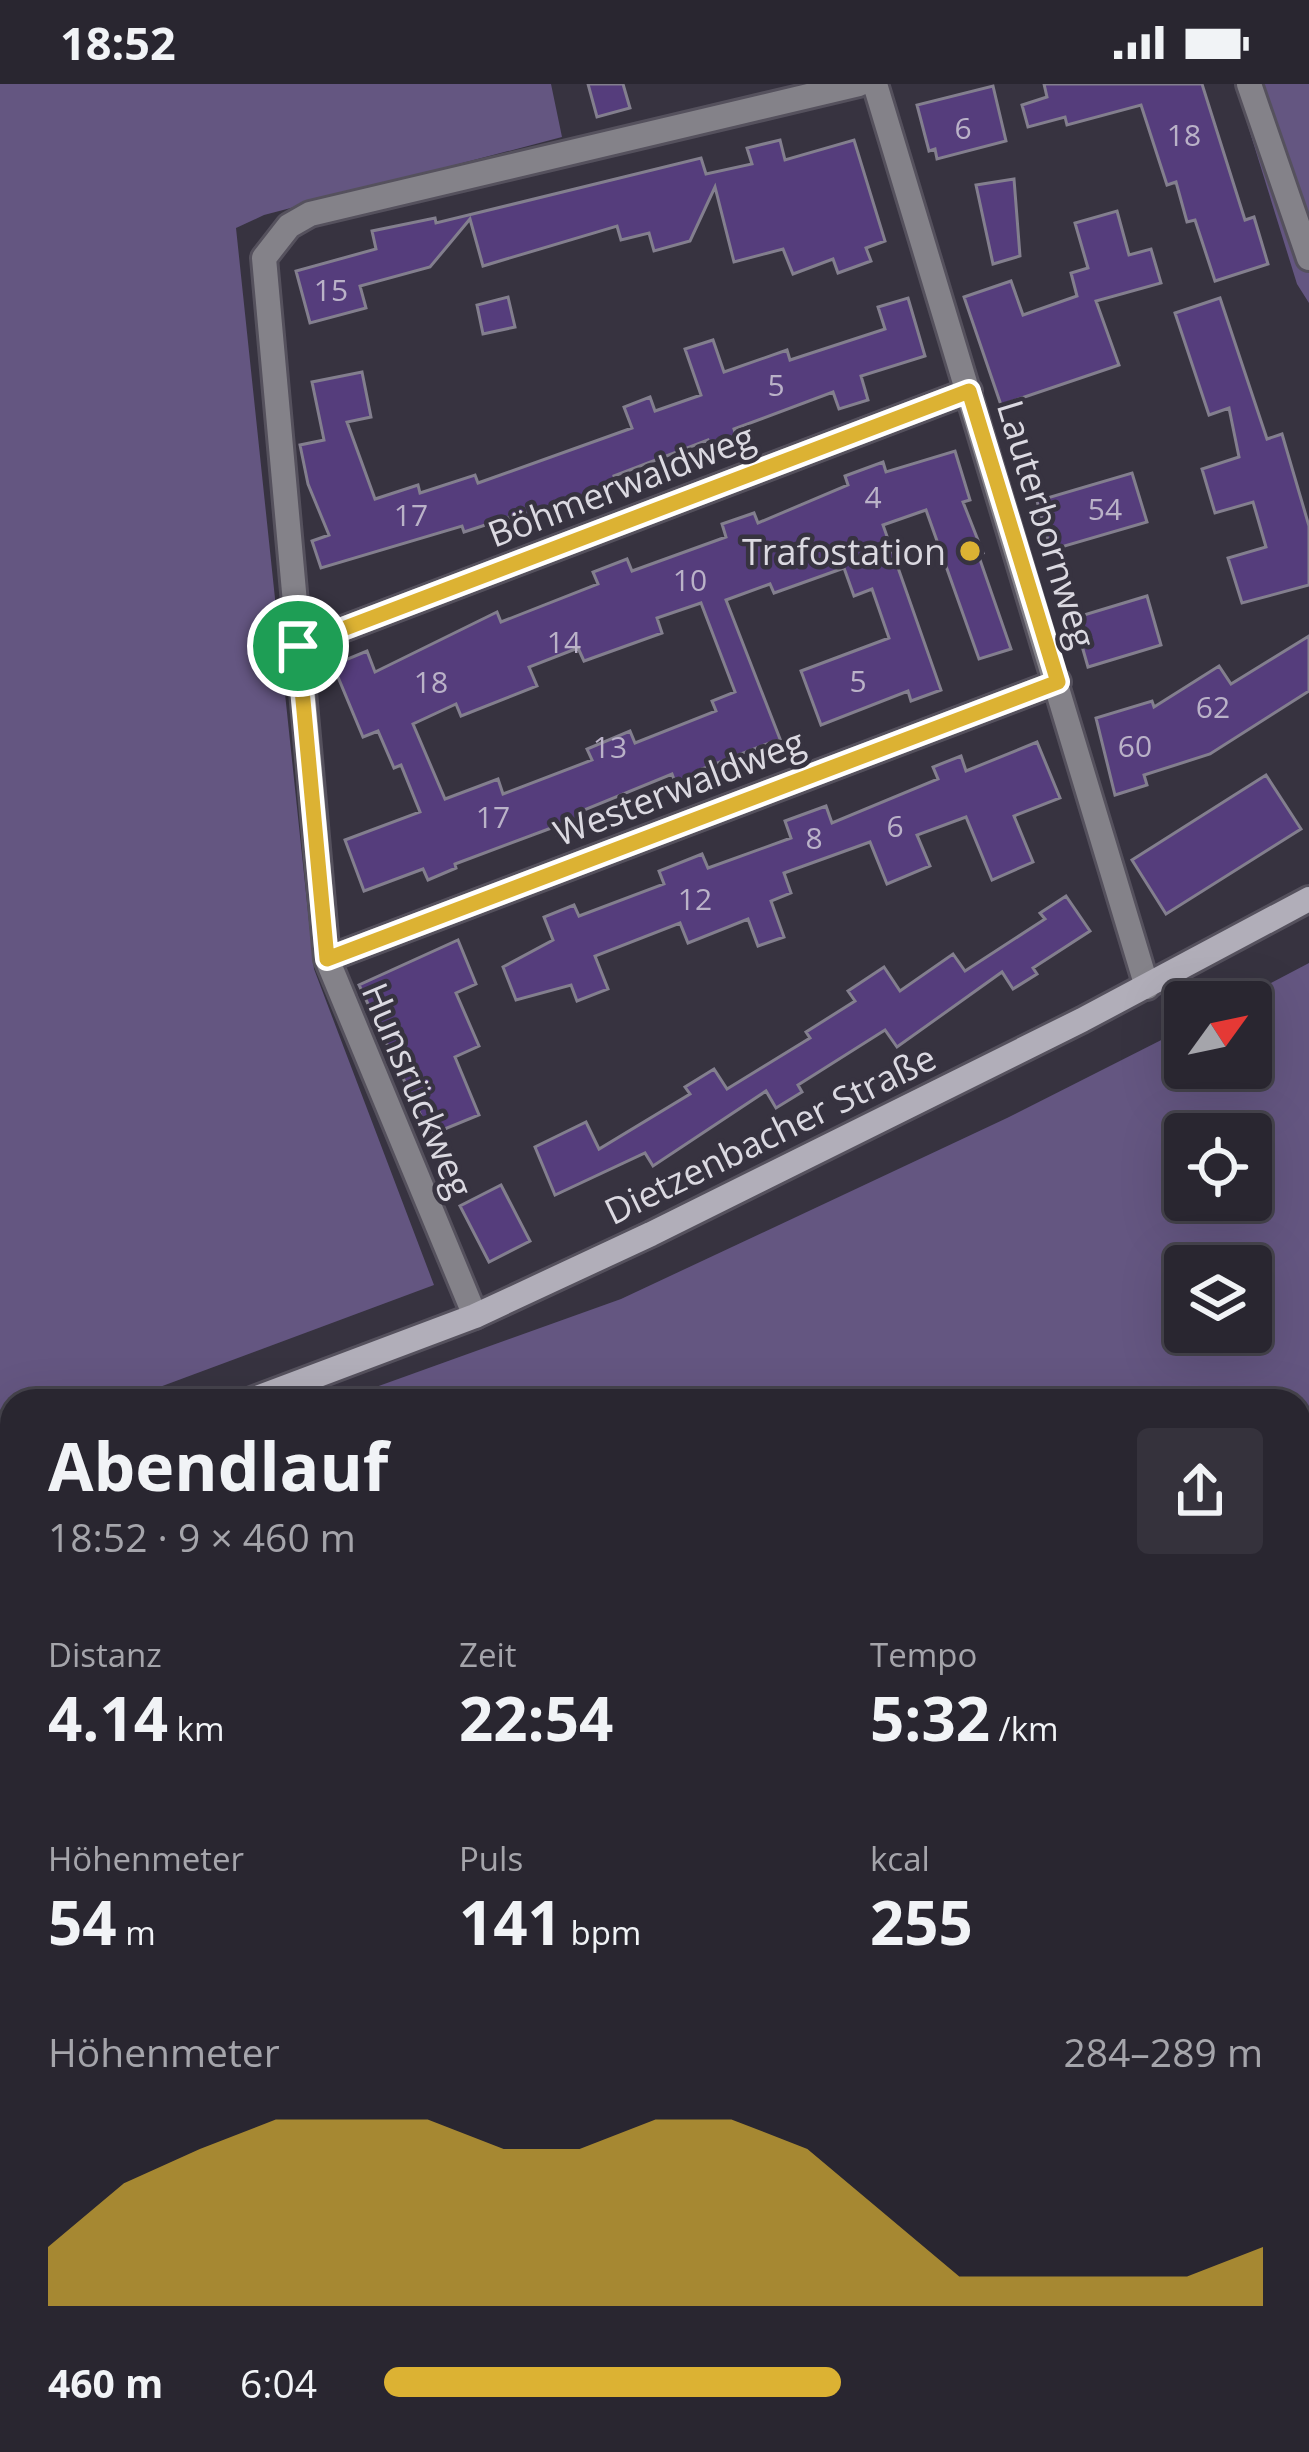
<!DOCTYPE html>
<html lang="de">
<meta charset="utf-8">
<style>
:root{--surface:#292630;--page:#35323c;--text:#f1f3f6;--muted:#a5a5ab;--line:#45434c;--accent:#dcb233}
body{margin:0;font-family:"Open Sans",sans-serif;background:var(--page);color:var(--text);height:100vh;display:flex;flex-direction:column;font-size:45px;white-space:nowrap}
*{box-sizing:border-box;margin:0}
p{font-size:39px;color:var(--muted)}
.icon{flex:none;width:66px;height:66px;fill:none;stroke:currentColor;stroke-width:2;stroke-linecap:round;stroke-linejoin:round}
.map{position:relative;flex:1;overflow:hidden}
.side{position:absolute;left:0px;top:1305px;width:1311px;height:1065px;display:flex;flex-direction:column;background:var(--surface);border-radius:36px 36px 0 0;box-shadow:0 12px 48px #0002,0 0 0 3px var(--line)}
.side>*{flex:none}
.needle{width:78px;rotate:57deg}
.buttons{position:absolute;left:1164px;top:897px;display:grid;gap:24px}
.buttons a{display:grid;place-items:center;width:108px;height:108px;border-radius:12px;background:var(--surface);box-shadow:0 12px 48px #0002,0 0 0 3px var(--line);font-size:60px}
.pin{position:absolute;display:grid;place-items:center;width:102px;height:102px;color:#fff;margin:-51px;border:6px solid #fff;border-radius:50%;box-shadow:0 3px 12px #0007}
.round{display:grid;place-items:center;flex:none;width:126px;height:126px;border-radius:12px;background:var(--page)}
.overview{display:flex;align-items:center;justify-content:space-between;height:204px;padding:0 48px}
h1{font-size:66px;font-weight:700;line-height:90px}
.stats{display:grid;grid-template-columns:repeat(3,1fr);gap:18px;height:204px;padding:12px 48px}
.stats div{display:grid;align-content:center}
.stats b{font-size:60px;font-weight:700}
.stats small{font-size:33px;font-weight:400}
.stats p{font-size:33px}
.chart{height:336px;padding:24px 48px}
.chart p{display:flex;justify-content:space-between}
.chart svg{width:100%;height:216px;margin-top:12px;fill:var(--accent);opacity:.7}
ul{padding:0 48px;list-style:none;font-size:39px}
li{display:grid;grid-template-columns:192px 144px 1fr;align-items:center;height:90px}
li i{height:30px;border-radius:15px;background:var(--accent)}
.status{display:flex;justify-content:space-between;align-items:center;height:84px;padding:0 60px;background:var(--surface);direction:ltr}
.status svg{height:33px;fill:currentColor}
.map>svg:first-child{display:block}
</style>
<div class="status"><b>18:52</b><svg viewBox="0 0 49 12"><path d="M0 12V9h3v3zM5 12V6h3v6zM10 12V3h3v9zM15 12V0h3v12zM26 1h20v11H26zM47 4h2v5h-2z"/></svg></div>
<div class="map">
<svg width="1309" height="2368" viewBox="0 0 1309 2368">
<rect width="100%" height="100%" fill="#373340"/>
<!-- green -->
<path fill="#645681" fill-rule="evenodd" d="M 0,0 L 551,0 L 562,53 L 264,131 L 236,144 L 314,885 L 434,1201 L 122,1317 L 12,1317 L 12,1357 L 0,1362 Z
M 1235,0 L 1309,0 L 1309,219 L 1297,200 Z
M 1309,879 L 1309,2368 L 0,2368 L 0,1445 L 12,1440 L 12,2358 L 1299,2358 L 1299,1317 L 337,1317 L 621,1215 L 1007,1034 L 1185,944 L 1185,984 L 1251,984 L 1251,918 L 1235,918 ZM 1251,1050 L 1251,1116 L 1185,1116 L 1185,1050 ZM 1185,1182 L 1251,1182 L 1251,1248 L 1185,1248 Z"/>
<!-- building -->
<path fill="#553d7c" stroke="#837f8e" stroke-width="3" fill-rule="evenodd" d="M 588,0 L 623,0 L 630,24 L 597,33 Z
M 1044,0 L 1202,0 L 1245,136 L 1254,133 L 1268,180 L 1215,197 L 1195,136 L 1187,138 L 1176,98 L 1167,101 L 1141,21 L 1067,41 L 1065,33 L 1028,43 L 1022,21 L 1047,13 Z
M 993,2 L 1006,57 L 937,75 L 935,65 L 929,67 L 917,21 Z
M 780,56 L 785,76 L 854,56 L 885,157 L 866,164 L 871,177 L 838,189 L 833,175 L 793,190 L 783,165 L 734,178 L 715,103 L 690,157 L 654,167 L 649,149 L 621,156 L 617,142 L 483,182 L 470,135 L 430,183 L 360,202 L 366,224 L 310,239 L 296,187 L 376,165 L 372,147 L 435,134 L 436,139 L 701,74 L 706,90 L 752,80 L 747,64 Z
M 1014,95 L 1020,172 L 993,180 L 976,101 Z
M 1117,127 L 1129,171 L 1151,165 L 1161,199 L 1096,217 L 1119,281 L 1001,321 L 964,213 L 1011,197 L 1023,231 L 1077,212 L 1071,189 L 1088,184 L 1075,139 Z
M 508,213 L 515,243 L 483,250 L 477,221 Z
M 908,214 L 925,272 L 861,292 L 868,316 L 839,325 L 833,308 L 734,345 L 737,355 L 711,364 L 708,356 L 614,392 L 617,401 L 556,425 L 528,435 L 525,428 L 464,448 L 462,442 L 321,484 L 312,457 L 329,451 L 308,400 L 300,361 L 324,356 L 312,298 L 362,288 L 371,333 L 347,338 L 375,415 L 418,401 L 420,409 L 475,391 L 478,399 L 632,344 L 624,323 L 650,313 L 655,327 L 701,311 L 685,265 L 713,256 L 724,288 L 787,266 L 790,276 L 885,245 L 878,223 Z
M 1220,214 L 1267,355 L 1282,350 L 1309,442 L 1309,501 L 1242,519 L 1228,474 L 1266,463 L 1253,418 L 1215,429 L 1202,385 L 1239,373 L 1229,324 L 1209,331 L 1175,229 Z
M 955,367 L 970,416 L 963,418 L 983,469 L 978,470 L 1011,565 L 979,575 L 926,426 L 883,441 L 941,606 L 911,617 L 908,607 L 821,641 L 801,587 L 889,554 L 872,505 L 854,512 L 844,484 L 774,509 L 770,500 L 726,516 L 780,655 L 699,686 L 702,693 L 677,703 L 672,690 L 579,728 L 584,741 L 557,751 L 554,743 L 455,780 L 456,784 L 428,796 L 423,785 L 364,807 L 345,756 L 420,728 L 401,681 L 394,684 L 378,647 L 363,653 L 333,581 L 367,567 L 375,588 L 497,528 L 501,538 L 598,500 L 593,488 L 627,475 L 632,487 L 726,453 L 722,440 L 754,429 L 758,439 L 848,401 L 845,392 L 883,378 L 886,388 ZM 701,519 L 735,608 L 712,617 L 716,627 L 635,659 L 630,647 L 587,665 L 592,676 L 503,710 L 498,695 L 445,715 L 413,640 L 456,620 L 461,632 L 537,602 L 529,583 L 578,564 L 584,577 L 662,549 L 657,534 Z
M 1132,389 L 1147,438 L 1051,466 L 1037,417 Z
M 1147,512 L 1161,561 L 1088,583 L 1074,534 Z
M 1309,552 L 1309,607 L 1210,670 L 1144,691 L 1147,701 L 1115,711 L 1096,634 L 1152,617 L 1154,623 L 1219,582 L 1231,600 Z
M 1037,658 L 1060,714 L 1014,732 L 1033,778 L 992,796 L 966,733 L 917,751 L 930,782 L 887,800 L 870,758 L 784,789 L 791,809 L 771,817 L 784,853 L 758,862 L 748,835 L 688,859 L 680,839 L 595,872 L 608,905 L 577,917 L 571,901 L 516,916 L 503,883 L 553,856 L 544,833 L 574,821 L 579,832 L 664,800 L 659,787 L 702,770 L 708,784 L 791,754 L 785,737 L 826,722 L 832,739 L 938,695 L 933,683 L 961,672 L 966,687 Z
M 1266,691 L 1301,745 L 1166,830 L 1132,776 Z
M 1066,812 L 1090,847 L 1033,884 L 1037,890 L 1013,905 L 1002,888 L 897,963 L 885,946 L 798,1001 L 802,1008 L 776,1024 L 766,1007 L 653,1082 L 645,1069 L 555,1111 L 535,1063 L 586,1038 L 599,1065 L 690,1010 L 685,1003 L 714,985 L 727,1005 L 810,954 L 806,948 L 855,917 L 848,907 L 884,883 L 900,907 L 953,870 L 965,887 L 1045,835 L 1040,829 Z
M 458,856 L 476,900 L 456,909 L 479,962 L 455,973 L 479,1031 L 430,1051 L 359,901 Z
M 501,1101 L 530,1157 L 489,1178 L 460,1122 Z"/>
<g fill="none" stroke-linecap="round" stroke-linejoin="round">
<defs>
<path id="minor" d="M 875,0 L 1147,903
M 1249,0 L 1309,174
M 298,562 L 969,307
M 327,875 L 1058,598
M 475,1232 L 327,875 L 264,174 L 289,142 L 310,130 L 859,0"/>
<path id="secondary" d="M 249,1317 L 475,1232 L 651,1150 L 1082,936 L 1309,815
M 0,1408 L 12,1404"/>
</defs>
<!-- minor casing -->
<use href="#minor" stroke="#55515d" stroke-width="30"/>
<!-- secondary casing -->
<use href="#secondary" stroke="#55515d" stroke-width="30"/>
<!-- minor -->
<use href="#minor" stroke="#848289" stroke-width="24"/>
<!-- secondary -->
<use href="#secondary" stroke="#b1aeb9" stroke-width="24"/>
</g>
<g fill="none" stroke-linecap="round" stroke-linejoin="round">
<defs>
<path id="route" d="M 969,307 L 1058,598 L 327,875 L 298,562 Z"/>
</defs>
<!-- route casing -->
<use href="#route" stroke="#fff" stroke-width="24"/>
<!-- route -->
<use href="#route" stroke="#dcb233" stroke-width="15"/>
</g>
<!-- markers -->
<circle fill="#dcb233" stroke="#373340" stroke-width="4.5" cx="970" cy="467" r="12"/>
<g text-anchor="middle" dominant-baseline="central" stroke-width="9" stroke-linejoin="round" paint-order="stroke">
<!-- number labels -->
<g font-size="30" fill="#bab2c8">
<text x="963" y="43">6</text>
<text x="1184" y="50">18</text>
<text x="331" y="205">15</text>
<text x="776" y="300">5</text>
<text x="873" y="412">4</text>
<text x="1105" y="424">54</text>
<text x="411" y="430">17</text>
<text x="690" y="495">10</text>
<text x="564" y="557">14</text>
<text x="858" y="596">5</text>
<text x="431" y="597">18</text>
<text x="1213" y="622">62</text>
<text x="1135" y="661">60</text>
<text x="610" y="662">13</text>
<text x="493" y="732">17</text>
<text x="895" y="741">6</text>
<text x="814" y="753">8</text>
<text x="695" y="814">12</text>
</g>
<!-- street labels -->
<g font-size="36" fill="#dbd9e1" stroke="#373340">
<text transform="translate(621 401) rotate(-21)">Böhmerwaldweg</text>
<text transform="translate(1047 440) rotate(73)">Lauterbornweg</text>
<text transform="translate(679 703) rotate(-21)">Westerwaldweg</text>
<text transform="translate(418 1006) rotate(67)">Hunsrückweg</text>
<text transform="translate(770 1050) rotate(-26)">Dietzenbacher Straße</text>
</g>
<!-- poi labels -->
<g font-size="36" fill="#dbd9e1" stroke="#373340" text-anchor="end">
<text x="946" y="467">Trafostation</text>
</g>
</g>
</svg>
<div class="buttons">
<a><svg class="needle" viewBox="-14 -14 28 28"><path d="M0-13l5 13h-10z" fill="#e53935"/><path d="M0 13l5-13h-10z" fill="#a5a5ab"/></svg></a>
<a><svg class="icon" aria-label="locate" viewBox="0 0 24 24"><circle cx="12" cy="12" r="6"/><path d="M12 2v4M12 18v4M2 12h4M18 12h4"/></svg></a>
<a><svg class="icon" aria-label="layers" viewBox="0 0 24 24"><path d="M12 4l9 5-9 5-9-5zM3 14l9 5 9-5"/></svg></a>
</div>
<div class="pin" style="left:298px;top:562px;background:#1e9e55"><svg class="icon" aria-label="arrive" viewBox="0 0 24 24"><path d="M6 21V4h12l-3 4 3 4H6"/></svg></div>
<section class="side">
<div class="overview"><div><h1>Abendlauf</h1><p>18:52 · 9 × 460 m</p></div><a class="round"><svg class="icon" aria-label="share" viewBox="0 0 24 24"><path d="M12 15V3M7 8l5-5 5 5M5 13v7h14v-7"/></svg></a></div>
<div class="stats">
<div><p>Distanz</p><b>4.14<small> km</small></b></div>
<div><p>Zeit</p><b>22:54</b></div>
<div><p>Tempo</p><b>5:32<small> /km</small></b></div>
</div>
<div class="stats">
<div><p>Höhenmeter</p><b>54<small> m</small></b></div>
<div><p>Puls</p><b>141<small> bpm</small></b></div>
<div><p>kcal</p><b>255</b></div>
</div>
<div class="chart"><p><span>Höhenmeter</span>284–289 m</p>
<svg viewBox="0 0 160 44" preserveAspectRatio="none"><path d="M0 44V32L10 19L20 12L30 6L40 6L50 6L60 12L70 12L80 6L90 6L100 12L110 25L120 38L130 38L140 38L150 38L160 32V44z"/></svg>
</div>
<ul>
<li><b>460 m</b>6:04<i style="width:52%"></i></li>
</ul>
</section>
</div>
